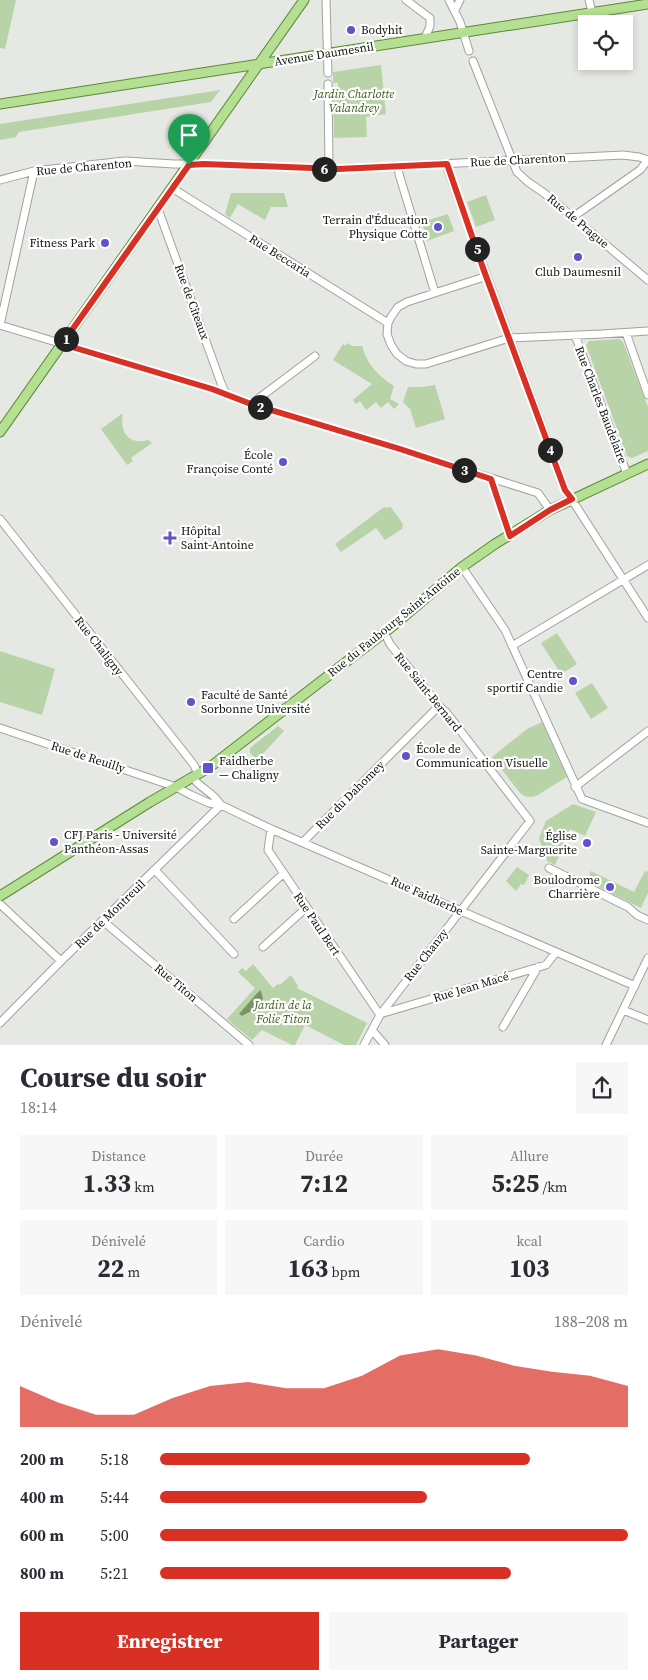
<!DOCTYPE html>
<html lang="fr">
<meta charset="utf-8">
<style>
:root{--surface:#fff;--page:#f7f7f7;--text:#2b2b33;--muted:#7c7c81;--accent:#d93025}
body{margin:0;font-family:"Source Serif 4",serif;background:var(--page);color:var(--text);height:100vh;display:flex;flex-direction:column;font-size:19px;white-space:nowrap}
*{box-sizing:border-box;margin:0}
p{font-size:16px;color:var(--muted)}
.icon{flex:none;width:28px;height:28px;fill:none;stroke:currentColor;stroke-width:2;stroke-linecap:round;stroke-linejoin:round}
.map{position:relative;height:1045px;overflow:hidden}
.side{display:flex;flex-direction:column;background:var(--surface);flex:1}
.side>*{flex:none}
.fabs{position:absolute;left:578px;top:15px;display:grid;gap:10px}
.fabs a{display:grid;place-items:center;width:55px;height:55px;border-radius:0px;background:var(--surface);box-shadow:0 2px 8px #0003;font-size:25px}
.pin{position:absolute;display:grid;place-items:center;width:42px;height:42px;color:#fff;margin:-51px -21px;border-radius:50% 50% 50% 0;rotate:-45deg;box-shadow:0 0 5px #0007}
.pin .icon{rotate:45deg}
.km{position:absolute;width:25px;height:25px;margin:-12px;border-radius:50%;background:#222;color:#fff;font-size:14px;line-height:25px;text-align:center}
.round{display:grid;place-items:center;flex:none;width:52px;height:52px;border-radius:0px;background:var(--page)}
.headline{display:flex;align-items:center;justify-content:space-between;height:85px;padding:0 20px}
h1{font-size:28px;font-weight:700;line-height:38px}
.figures{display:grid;grid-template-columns:repeat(3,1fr);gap:8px;height:85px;padding:5px 20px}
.figures div{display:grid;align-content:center;border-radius:0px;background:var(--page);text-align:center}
.figures b{font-size:25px;font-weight:700}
.figures small{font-size:14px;font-weight:400}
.figures p{font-size:14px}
.chart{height:140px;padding:10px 20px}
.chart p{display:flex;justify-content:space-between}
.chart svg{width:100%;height:90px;margin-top:5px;fill:var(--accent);opacity:.7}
.cta{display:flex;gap:10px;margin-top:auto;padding:10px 20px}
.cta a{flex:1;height:58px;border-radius:0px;background:var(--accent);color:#fff;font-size:20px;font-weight:700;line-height:58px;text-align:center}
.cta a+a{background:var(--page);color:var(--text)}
ul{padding:0 20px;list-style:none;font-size:16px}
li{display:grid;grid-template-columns:80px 60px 1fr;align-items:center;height:38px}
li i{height:12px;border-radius:6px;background:var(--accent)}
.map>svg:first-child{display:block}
</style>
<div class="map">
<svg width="648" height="1045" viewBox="0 0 648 1045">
<rect width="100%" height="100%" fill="#e5e8e3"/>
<!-- green -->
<path fill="#b9d3a9" d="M 0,0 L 16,0 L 5,49 L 0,48 Z
M 381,65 L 386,114 L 366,117 L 367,137 L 334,138 L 333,90 L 338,89 L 338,83 L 333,83 L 333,72 Z
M 220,90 L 211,102 L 19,132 L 16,137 L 0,140 L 0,124 Z
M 231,193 L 284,193 L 288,207 L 271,207 L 265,220 L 238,204 L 230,218 L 225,214 Z
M 486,195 L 495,220 L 476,227 L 467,202 Z
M 448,214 L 454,231 L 427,241 L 422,222 Z
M 619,339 L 623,342 L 648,407 L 648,451 L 632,458 L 627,456 L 586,345 L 589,341 Z
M 347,343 L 352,346 L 362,346 C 367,364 378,376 394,386 L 390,399 L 399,404 L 394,409 L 388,402 L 381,408 L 376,402 L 366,410 L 360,401 L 356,404 L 353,400 L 372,384 L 333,360 L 343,344 L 345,346 Z
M 435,385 L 445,419 L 416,428 L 410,409 L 403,402 L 408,387 L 421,387 Z
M 123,413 C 119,431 128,446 148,440 L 152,443 L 131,458 L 133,461 L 127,465 L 101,429 Z
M 390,506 L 403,524 L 402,529 L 385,540 L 376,528 L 341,552 L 335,544 L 384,507 L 389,508 Z
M 557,633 L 577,664 L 561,674 L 541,643 Z
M 0,651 L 55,669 L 42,715 L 0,702 Z
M 592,683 L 608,708 L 591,719 L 575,693 Z
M 542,722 L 567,777 L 536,796 C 530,798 526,797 521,794 L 492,757 L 527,729 Z
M 278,726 L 284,731 L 259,758 L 255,758 L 250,753 L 250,748 Z
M 573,804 L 596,812 L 585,836 L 570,829 L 555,865 L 547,861 L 539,838 L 546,821 Z
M 517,867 L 529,875 L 524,885 L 521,884 L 516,891 L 506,881 Z
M 591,871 L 634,892 L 645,871 L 648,872 L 648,893 L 641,908 L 587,881 Z
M 253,964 L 273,988 L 278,984 L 280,985 L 291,975 L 298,986 L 297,988 L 367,1023 L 356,1045 L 344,1045 L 305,1025 L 295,1045 L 292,1045 L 262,1030 L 252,1040 L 227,1019 L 255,988 L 238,972 L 242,968 L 246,971 Z"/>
<!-- water -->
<path fill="#799567" d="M 260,990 C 269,1005 253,1010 242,1016 L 239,1014 Z"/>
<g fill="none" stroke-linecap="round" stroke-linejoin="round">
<defs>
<path id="minor" d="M 326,0 L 328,73
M 406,0 L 430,18 L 430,26 L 425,38
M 449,0 L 460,22 L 469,51
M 589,0 L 592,12
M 455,10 L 460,0
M 473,61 L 517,172 L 528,182 L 544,193 L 648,280
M 328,84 L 329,169
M 447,164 L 448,170 L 567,494 L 576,506 L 648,618
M 398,166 L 399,174 L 435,293
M 0,180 L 34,171 L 125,161 L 174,164 L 204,164 L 338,169 L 623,155 L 639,157 L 648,160
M 172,188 L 388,323
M 158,209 L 221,383 L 226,394
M 573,217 L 640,170 L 648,160
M 486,275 L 481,278 L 407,302 L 398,307 L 391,317 L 388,323 L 387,334 L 391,345 L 397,354 L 406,361 L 416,364 L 426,364 L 509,338 L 602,334 L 648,331
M 0,325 L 212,389 L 251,404 L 400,449 L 538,493 L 550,510
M 0,325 L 34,171
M 626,333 L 648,395
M 575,335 L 627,474
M 251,404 L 315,356
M 491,479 L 510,536
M 0,519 L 194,765 L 198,774
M 462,567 L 505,630 L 582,799 L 648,823
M 512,646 L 648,565
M 0,728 L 176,787 L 191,795 L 209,803 L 221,805 L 271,829 L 635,986
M 192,777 C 201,789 213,792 221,805
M 575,787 L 648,731
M 271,829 L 268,850 L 380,1015
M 303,842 L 439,706
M 549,868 L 628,907 L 637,915 L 648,920
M 155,870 L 234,954
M 0,904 L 61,961
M 234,919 L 284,873
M 103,921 L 249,1045
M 263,947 L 306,908
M 623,1010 L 648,1020
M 380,1014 L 546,965 L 556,952
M 0,1023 L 61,961 L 221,805
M 503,1027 L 538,967
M 372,1030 L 385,1045
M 364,1045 L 380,1015 L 530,821 L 446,712 L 439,706 L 390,644 L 384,632
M 606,1045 L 648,958"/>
<path id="major" d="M 0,104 L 648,4
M 0,432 L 304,0
M 0,896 L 150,802 L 210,767 L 394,625 L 462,567 L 495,544 L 550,510 L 648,464"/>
</defs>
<!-- minor casing -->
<use href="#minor" stroke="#9fa29d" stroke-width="9"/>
<!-- major casing -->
<use href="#major" stroke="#5b8a35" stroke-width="11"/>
<!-- minor -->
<use href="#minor" stroke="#fff" stroke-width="7"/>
<!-- major -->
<use href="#major" stroke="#b5df92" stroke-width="9"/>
</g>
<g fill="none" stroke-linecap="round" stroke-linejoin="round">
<defs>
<path id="route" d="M 204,164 L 338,169 L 447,164 L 483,268 L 565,490 L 572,499 L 550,510 L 510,536 L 491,479 L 400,449 L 251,404 L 212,389 L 62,344 L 189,165 Z"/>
</defs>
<!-- route casing -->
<use href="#route" stroke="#fff" stroke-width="10"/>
<!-- route -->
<use href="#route" stroke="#d93025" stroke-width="6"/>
</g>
<!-- markers -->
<g fill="#6153cc" stroke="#fff" stroke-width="2">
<circle cx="351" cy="30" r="5"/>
<circle cx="438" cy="227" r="5"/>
<circle cx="105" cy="243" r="5"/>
<circle cx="578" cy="257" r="5"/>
<circle cx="283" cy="462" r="5"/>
<path d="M167.5 530.5h5v5h5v5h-5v5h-5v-5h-5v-5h5z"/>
<circle cx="573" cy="681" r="5"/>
<circle cx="191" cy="702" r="5"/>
<circle cx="406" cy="756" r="5"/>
<rect x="202" y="762" width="12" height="12" rx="2.5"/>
<circle cx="54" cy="842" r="5"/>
<circle cx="587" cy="843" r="5"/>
<circle cx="610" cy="887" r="5"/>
</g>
<g text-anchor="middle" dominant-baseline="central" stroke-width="4.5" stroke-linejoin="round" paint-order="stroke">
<!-- poi labels -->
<g font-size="12" fill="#121311" stroke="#fff" text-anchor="start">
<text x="361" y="30">Bodyhit</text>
<text x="428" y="220" text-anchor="end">Terrain d'Éducation<tspan x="428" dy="14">Physique Cotte</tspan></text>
<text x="95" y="243" text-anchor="end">Fitness Park</text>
<text x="578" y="272" text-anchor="middle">Club Daumesnil</text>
<text x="273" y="455" text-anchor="end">École<tspan x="273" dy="14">Françoise Conté</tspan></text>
<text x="181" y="531">Hôpital<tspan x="181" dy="14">Saint-Antoine</tspan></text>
<text x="563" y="674" text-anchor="end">Centre<tspan x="563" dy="14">sportif Candie</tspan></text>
<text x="201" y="695">Faculté de Santé<tspan x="201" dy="14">Sorbonne Université</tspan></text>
<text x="416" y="749">École de<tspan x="416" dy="14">Communication Visuelle</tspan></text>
<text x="219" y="761">Faidherbe<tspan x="219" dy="14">— Chaligny</tspan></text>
<text x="64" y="835">CFJ Paris - Université<tspan x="64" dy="14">Panthéon-Assas</tspan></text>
<text x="577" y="836" text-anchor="end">Église<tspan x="577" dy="14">Sainte-Marguerite</tspan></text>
<text x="600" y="880" text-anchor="end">Boulodrome<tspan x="600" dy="14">Charrière</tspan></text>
</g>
<!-- street labels -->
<g font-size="12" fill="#121311" stroke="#fff">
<text transform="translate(324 54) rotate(-9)">Avenue Daumesnil</text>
<text transform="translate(518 160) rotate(-3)">Rue de Charenton</text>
<text transform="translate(84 167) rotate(-5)">Rue de Charenton</text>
<text transform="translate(578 221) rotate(40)">Rue de Prague</text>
<text transform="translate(280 256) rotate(32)">Rue Beccaria</text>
<text transform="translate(192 302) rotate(70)">Rue de Cîteaux</text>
<text transform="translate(601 405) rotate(69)">Rue Charles Baudelaire</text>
<text transform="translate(394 622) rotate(-39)">Rue du Faubourg Saint-Antoine</text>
<text transform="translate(99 646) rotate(52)">Rue Chaligny</text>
<text transform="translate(428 692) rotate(51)">Rue Saint-Bernard</text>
<text transform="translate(88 757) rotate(18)">Rue de Reuilly</text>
<text transform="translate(350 795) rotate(-45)">Rue du Dahomey</text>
<text transform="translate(427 896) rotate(24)">Rue Faidherbe</text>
<text transform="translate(110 914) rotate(-44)">Rue de Montreuil</text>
<text transform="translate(317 924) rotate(56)">Rue Paul Bert</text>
<text transform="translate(426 955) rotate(-52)">Rue Chanzy</text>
<text transform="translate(176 983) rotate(40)">Rue Titon</text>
<text transform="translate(471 987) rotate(-17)">Rue Jean Macé</text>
</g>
<!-- park labels -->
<g font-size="12" font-style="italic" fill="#385b19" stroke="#fff">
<text x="354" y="94">Jardin Charlotte<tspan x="354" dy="14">Valandrey</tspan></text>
<text x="283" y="1005">Jardin de la<tspan x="283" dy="14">Folie Titon</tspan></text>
</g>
</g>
</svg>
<div class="fabs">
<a><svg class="icon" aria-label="locate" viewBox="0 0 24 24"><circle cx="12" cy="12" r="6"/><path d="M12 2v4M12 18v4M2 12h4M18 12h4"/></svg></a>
</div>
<div class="pin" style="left:189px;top:165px;background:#1e9e55"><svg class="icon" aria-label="arrive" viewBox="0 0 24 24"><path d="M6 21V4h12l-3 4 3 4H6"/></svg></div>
<b class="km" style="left:66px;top:339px">1</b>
<b class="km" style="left:260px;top:407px">2</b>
<b class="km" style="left:464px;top:470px">3</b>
<b class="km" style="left:550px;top:450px">4</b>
<b class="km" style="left:477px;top:249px">5</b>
<b class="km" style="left:324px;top:169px">6</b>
</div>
<section class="side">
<div class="headline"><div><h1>Course du soir</h1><p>18:14</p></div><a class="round"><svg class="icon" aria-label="share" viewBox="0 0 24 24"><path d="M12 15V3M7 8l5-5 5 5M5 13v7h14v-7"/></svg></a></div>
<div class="figures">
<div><p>Distance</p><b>1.33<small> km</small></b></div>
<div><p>Durée</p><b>7:12</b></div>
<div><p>Allure</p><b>5:25<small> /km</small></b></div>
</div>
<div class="figures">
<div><p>Dénivelé</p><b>22<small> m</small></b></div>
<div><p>Cardio</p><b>163<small> bpm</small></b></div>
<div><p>kcal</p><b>103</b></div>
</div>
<div class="chart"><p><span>Dénivelé</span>188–208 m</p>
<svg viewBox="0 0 160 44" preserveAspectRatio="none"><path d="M0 44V24L10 32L20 38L30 38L40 30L50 24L60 22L70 25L80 25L90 19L100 9L110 6L120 9L130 14L140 17L150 19L160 24V44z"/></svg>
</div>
<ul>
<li><b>200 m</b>5:18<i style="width:79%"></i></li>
<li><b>400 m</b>5:44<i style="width:57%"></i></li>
<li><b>600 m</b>5:00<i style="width:100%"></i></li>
<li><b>800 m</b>5:21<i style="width:75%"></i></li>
</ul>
<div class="cta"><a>Enregistrer</a><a>Partager</a></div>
</section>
